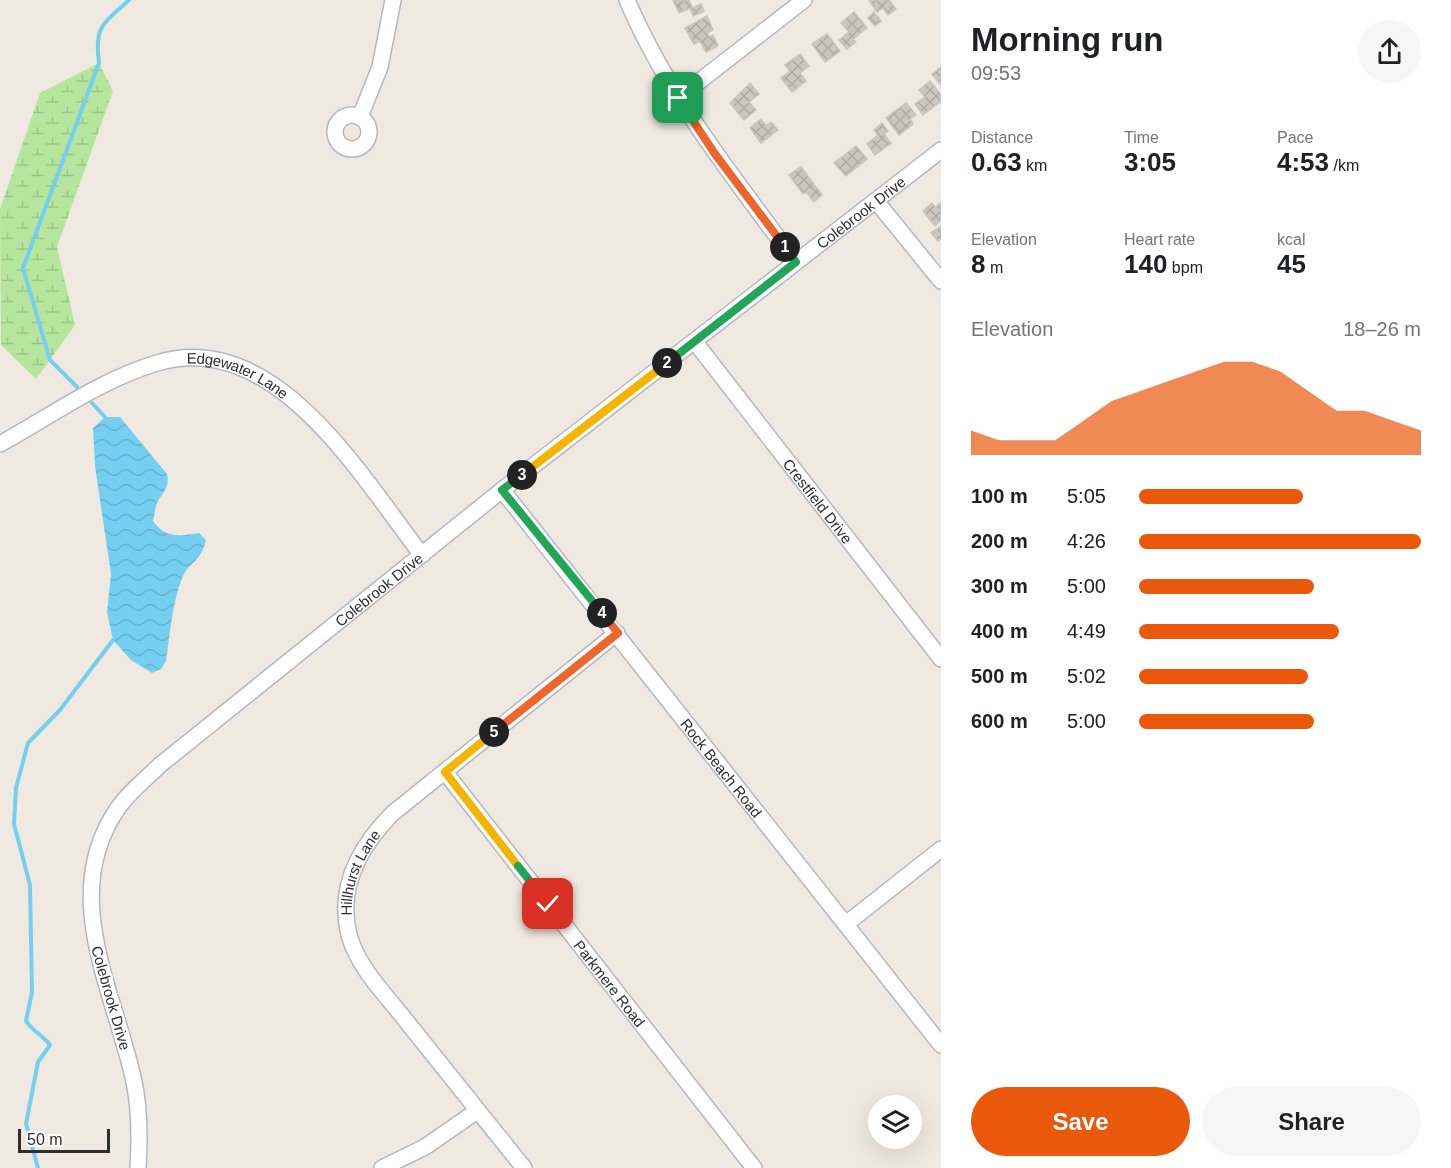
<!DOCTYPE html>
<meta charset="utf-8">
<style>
:root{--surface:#fff;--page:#f6f6f6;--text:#202124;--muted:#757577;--accent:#ea580c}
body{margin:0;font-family:Helvetica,sans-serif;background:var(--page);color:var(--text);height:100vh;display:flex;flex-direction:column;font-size:22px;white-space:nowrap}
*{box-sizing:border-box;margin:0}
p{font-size:20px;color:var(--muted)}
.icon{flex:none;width:33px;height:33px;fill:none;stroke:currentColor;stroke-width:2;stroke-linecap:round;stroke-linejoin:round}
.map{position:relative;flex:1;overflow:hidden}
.drawer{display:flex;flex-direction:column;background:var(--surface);width:510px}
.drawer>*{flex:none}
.tools{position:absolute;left:868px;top:1095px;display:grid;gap:12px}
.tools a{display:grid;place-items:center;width:54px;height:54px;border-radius:50%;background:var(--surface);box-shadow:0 6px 24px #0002;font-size:30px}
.scale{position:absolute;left:18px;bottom:15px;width:92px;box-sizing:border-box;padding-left:6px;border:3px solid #2e2e2e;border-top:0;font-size:16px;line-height:21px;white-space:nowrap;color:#2e2e2e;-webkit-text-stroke:4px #fff;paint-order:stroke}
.pin{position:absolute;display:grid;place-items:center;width:51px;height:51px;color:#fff;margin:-26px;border-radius:12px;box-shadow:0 3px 9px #0006}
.km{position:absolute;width:30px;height:30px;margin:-15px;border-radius:50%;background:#222;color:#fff;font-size:16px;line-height:30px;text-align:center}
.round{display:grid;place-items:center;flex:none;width:63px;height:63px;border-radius:32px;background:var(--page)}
.head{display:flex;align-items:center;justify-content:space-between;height:102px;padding:0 30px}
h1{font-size:33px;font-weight:600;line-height:45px}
.stats{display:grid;grid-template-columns:repeat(3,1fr);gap:9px;height:102px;padding:6px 30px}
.stats div{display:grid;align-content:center}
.stats b{font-size:26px;font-weight:600}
.stats small{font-size:16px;font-weight:400}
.stats p{font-size:16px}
.chart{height:168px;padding:12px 30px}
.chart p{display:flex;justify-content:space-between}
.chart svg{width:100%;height:108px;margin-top:6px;fill:var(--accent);opacity:.7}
.cta{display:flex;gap:12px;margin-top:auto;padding:12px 30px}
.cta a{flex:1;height:69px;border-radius:36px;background:var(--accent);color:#fff;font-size:24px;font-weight:600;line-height:69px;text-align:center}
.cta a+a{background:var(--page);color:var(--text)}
ul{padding:0 30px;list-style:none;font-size:20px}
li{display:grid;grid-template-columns:96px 72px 1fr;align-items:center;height:45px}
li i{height:15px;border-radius:8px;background:var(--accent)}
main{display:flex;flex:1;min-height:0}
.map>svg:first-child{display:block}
</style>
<main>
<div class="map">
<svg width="941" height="1168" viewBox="0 0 941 1168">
<defs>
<pattern id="wetland-marsh" width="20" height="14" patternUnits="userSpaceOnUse" patternTransform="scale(1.5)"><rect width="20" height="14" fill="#b6e59e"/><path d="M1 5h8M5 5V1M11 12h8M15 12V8" fill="none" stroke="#9dc588"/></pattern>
<pattern id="water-waves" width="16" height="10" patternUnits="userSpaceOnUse" patternTransform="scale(1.5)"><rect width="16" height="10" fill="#75cff0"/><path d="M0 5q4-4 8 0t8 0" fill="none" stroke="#66b2ce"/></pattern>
<pattern id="building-cross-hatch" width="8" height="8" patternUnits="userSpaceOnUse" patternTransform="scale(1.5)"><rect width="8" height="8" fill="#cbc7bf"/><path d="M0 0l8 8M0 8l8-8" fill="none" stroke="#afaba4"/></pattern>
</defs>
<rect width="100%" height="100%" fill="#efe9e1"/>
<!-- wetland -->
<path fill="url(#wetland-marsh)" d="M 99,63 L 113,91 L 57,247 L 75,325 L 36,379 L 1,345 L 0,209 L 40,93 Z"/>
<!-- water -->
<path fill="url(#water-waves)" d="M 105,417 L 120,417 L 167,474 C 170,486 164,491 158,501 C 155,506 155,515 153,521 C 166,539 180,536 199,533 L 206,540 C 200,564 190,560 182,578 C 172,604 170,634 166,661 L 161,669 L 152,673 L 131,660 L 113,640 L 107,612 L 111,574 L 95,466 L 93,428 Z"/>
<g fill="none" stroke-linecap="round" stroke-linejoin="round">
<!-- stream -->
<path stroke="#75cff0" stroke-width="4" d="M 77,387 L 50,360 L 23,268 L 99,63 C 94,26 103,24 129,0
M 92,403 L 105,417
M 38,1168 L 26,1124 L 38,1062 L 50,1045 C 43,1035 33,1032 26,1021 L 32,992 L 30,885 L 14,824 L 16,788 L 28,743 L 60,710 L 113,640"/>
</g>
<!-- building -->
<path fill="url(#building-cross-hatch)" stroke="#cbc5ba" stroke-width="1.5" d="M 673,0 L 689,0 L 692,7 L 679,13 Z
M 869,0 L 889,0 L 896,9 L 888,15 L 883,8 L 877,12 Z
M 701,4 L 704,11 L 693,16 L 690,9 Z
M 854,12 L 867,28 L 853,39 L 856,42 L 847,49 L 839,40 L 849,32 L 841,23 Z
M 874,12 L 881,21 L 875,26 L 868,18 Z
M 707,16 L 713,30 L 707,33 L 710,37 L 713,35 L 718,46 L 706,52 L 700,41 L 694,44 L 685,28 Z
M 827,34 L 840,51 L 825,62 L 812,44 Z
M 800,54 L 809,66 L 800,73 L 806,81 L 792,92 L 781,78 L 790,71 L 785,65 Z
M 941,67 L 941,85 L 932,74 Z
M 930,81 L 941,95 L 941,101 L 923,115 L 915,104 L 925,97 L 919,90 Z
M 750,83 L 759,94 L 749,102 L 756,110 L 744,120 L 730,103 Z
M 906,103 L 916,115 L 910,119 L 913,124 L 899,135 L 886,118 Z
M 761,119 L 766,126 L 771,122 L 778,130 L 761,143 L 750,128 Z
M 882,123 L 888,131 L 884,134 L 891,143 L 875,155 L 867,144 L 878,135 L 874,130 Z
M 856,146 L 867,159 L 846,176 L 834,163 Z
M 801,167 L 822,195 L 814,202 L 806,192 L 803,194 L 789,175 Z
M 932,203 L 935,207 L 941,203 L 941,220 L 935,226 L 923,211 Z
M 941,226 L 941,239 L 938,241 L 931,233 Z"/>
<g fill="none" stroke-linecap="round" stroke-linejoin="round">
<defs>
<g id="minor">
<path d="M 627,0 C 668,96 734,178 796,262"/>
<path d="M 678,98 L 804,0"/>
<circle cx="352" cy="132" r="17"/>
<path d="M 360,117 L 380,67 L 393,0"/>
<path d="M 876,201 L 941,281"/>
<path id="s1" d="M 695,342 L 941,659"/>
<path id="s2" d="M 0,444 C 51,416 100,380 157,363 C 275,327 361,477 422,555"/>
<path id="s3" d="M 502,490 L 941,1045"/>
<path id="s4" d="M 445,772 L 754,1168"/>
<path d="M 846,924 L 941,849"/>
<path id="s5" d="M 138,1168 C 140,1137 140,1107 133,1077 C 113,989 59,893 118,808 C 129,792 146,779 160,765 L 502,490 L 941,150"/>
<path d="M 382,1168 L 425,1147 L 477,1111"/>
<path id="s6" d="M 524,1168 C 485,1120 446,1071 407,1022 C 387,996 358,968 349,935 C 337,887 360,846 393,813 L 617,633"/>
</g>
</defs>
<!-- minor casing -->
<use href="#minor" stroke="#b4b7c1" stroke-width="18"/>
<!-- minor -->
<use href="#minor" stroke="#fff" stroke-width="15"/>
</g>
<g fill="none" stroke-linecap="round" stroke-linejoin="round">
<defs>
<path id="split-1" d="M 678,98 L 715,154 L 785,247"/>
<path id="split-2" d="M 667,363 L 796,262 L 785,247"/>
<path id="split-3" d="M 522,475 L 667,363"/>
<path id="split-4" d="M 522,475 L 502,490 L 602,613"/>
<path id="split-5" d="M 494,732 L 618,633 L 602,613"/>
<path id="split-6" d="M 494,732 L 445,772 L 518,866"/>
<path id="split-7" d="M 518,866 L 548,904"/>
</defs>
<!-- split-1 casing -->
<use href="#split-1" stroke="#fff" stroke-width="12"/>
<!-- split-2 casing -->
<use href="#split-2" stroke="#fff" stroke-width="12"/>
<!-- split-3 casing -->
<use href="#split-3" stroke="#fff" stroke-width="12"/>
<!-- split-4 casing -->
<use href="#split-4" stroke="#fff" stroke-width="12"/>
<!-- split-5 casing -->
<use href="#split-5" stroke="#fff" stroke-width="12"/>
<!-- split-6 casing -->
<use href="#split-6" stroke="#fff" stroke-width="12"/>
<!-- split-7 casing -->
<use href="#split-7" stroke="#fff" stroke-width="12"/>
<!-- split-1 -->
<use href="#split-1" stroke="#f0652b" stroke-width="8"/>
<!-- split-2 -->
<use href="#split-2" stroke="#22a559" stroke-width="8"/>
<!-- split-3 -->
<use href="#split-3" stroke="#f5b400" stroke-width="8"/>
<!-- split-4 -->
<use href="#split-4" stroke="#22a559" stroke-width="8"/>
<!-- split-5 -->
<use href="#split-5" stroke="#f0652b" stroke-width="8"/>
<!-- split-6 -->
<use href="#split-6" stroke="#f5b400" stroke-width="8"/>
<!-- split-7 -->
<use href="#split-7" stroke="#22a559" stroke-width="8"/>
</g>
<g text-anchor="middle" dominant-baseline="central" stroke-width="4.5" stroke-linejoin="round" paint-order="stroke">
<!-- street labels -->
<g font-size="15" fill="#2e2e2e" stroke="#fff">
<text stroke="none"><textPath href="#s5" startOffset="1324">Colebrook Drive</textPath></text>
<text stroke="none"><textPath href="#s2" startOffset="262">Edgewater Lane</textPath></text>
<text stroke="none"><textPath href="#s1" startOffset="201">Crestfield Drive</textPath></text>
<text stroke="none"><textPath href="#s5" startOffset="712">Colebrook Drive</textPath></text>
<text stroke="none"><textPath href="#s3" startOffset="354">Rock Beach Road</textPath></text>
<text stroke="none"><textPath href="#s6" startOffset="358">Hillhurst Lane</textPath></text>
<text stroke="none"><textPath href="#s4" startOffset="268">Parkmere Road</textPath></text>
<text transform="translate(111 998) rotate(74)">Colebrook Drive</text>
</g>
</g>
</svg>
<div class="tools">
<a><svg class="icon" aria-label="layers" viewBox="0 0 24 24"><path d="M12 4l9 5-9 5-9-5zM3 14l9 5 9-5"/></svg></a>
</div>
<div class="scale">50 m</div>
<div class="pin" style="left:678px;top:98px;background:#1e9e55"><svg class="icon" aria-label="arrive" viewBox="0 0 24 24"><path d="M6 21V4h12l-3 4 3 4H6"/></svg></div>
<div class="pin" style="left:548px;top:904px;background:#d93025"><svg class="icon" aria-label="check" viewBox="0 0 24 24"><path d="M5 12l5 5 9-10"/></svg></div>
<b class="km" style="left:785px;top:247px">1</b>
<b class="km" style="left:667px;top:363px">2</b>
<b class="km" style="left:522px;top:475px">3</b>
<b class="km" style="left:602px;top:613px">4</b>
<b class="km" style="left:494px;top:732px">5</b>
</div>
<section class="drawer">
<div class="head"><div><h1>Morning run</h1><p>09:53</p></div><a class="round"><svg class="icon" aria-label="share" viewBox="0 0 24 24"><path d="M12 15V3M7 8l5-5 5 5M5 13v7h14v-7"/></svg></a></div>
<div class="stats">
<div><p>Distance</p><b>0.63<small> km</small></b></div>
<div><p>Time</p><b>3:05</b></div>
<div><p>Pace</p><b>4:53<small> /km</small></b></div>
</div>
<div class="stats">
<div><p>Elevation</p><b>8<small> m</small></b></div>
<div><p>Heart rate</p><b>140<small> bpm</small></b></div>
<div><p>kcal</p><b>45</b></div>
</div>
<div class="chart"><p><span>Elevation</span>18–26 m</p>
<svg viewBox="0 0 160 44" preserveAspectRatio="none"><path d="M0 44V34L10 38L20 38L30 38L40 30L50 22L60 18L70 14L80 10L90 6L100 6L110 10L120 18L130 26L140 26L150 30L160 34V44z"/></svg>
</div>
<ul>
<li><b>100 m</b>5:05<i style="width:58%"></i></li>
<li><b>200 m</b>4:26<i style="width:100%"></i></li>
<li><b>300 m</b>5:00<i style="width:62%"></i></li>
<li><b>400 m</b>4:49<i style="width:71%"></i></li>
<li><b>500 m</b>5:02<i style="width:60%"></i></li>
<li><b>600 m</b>5:00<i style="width:62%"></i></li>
</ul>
<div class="cta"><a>Save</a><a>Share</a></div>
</section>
</main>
